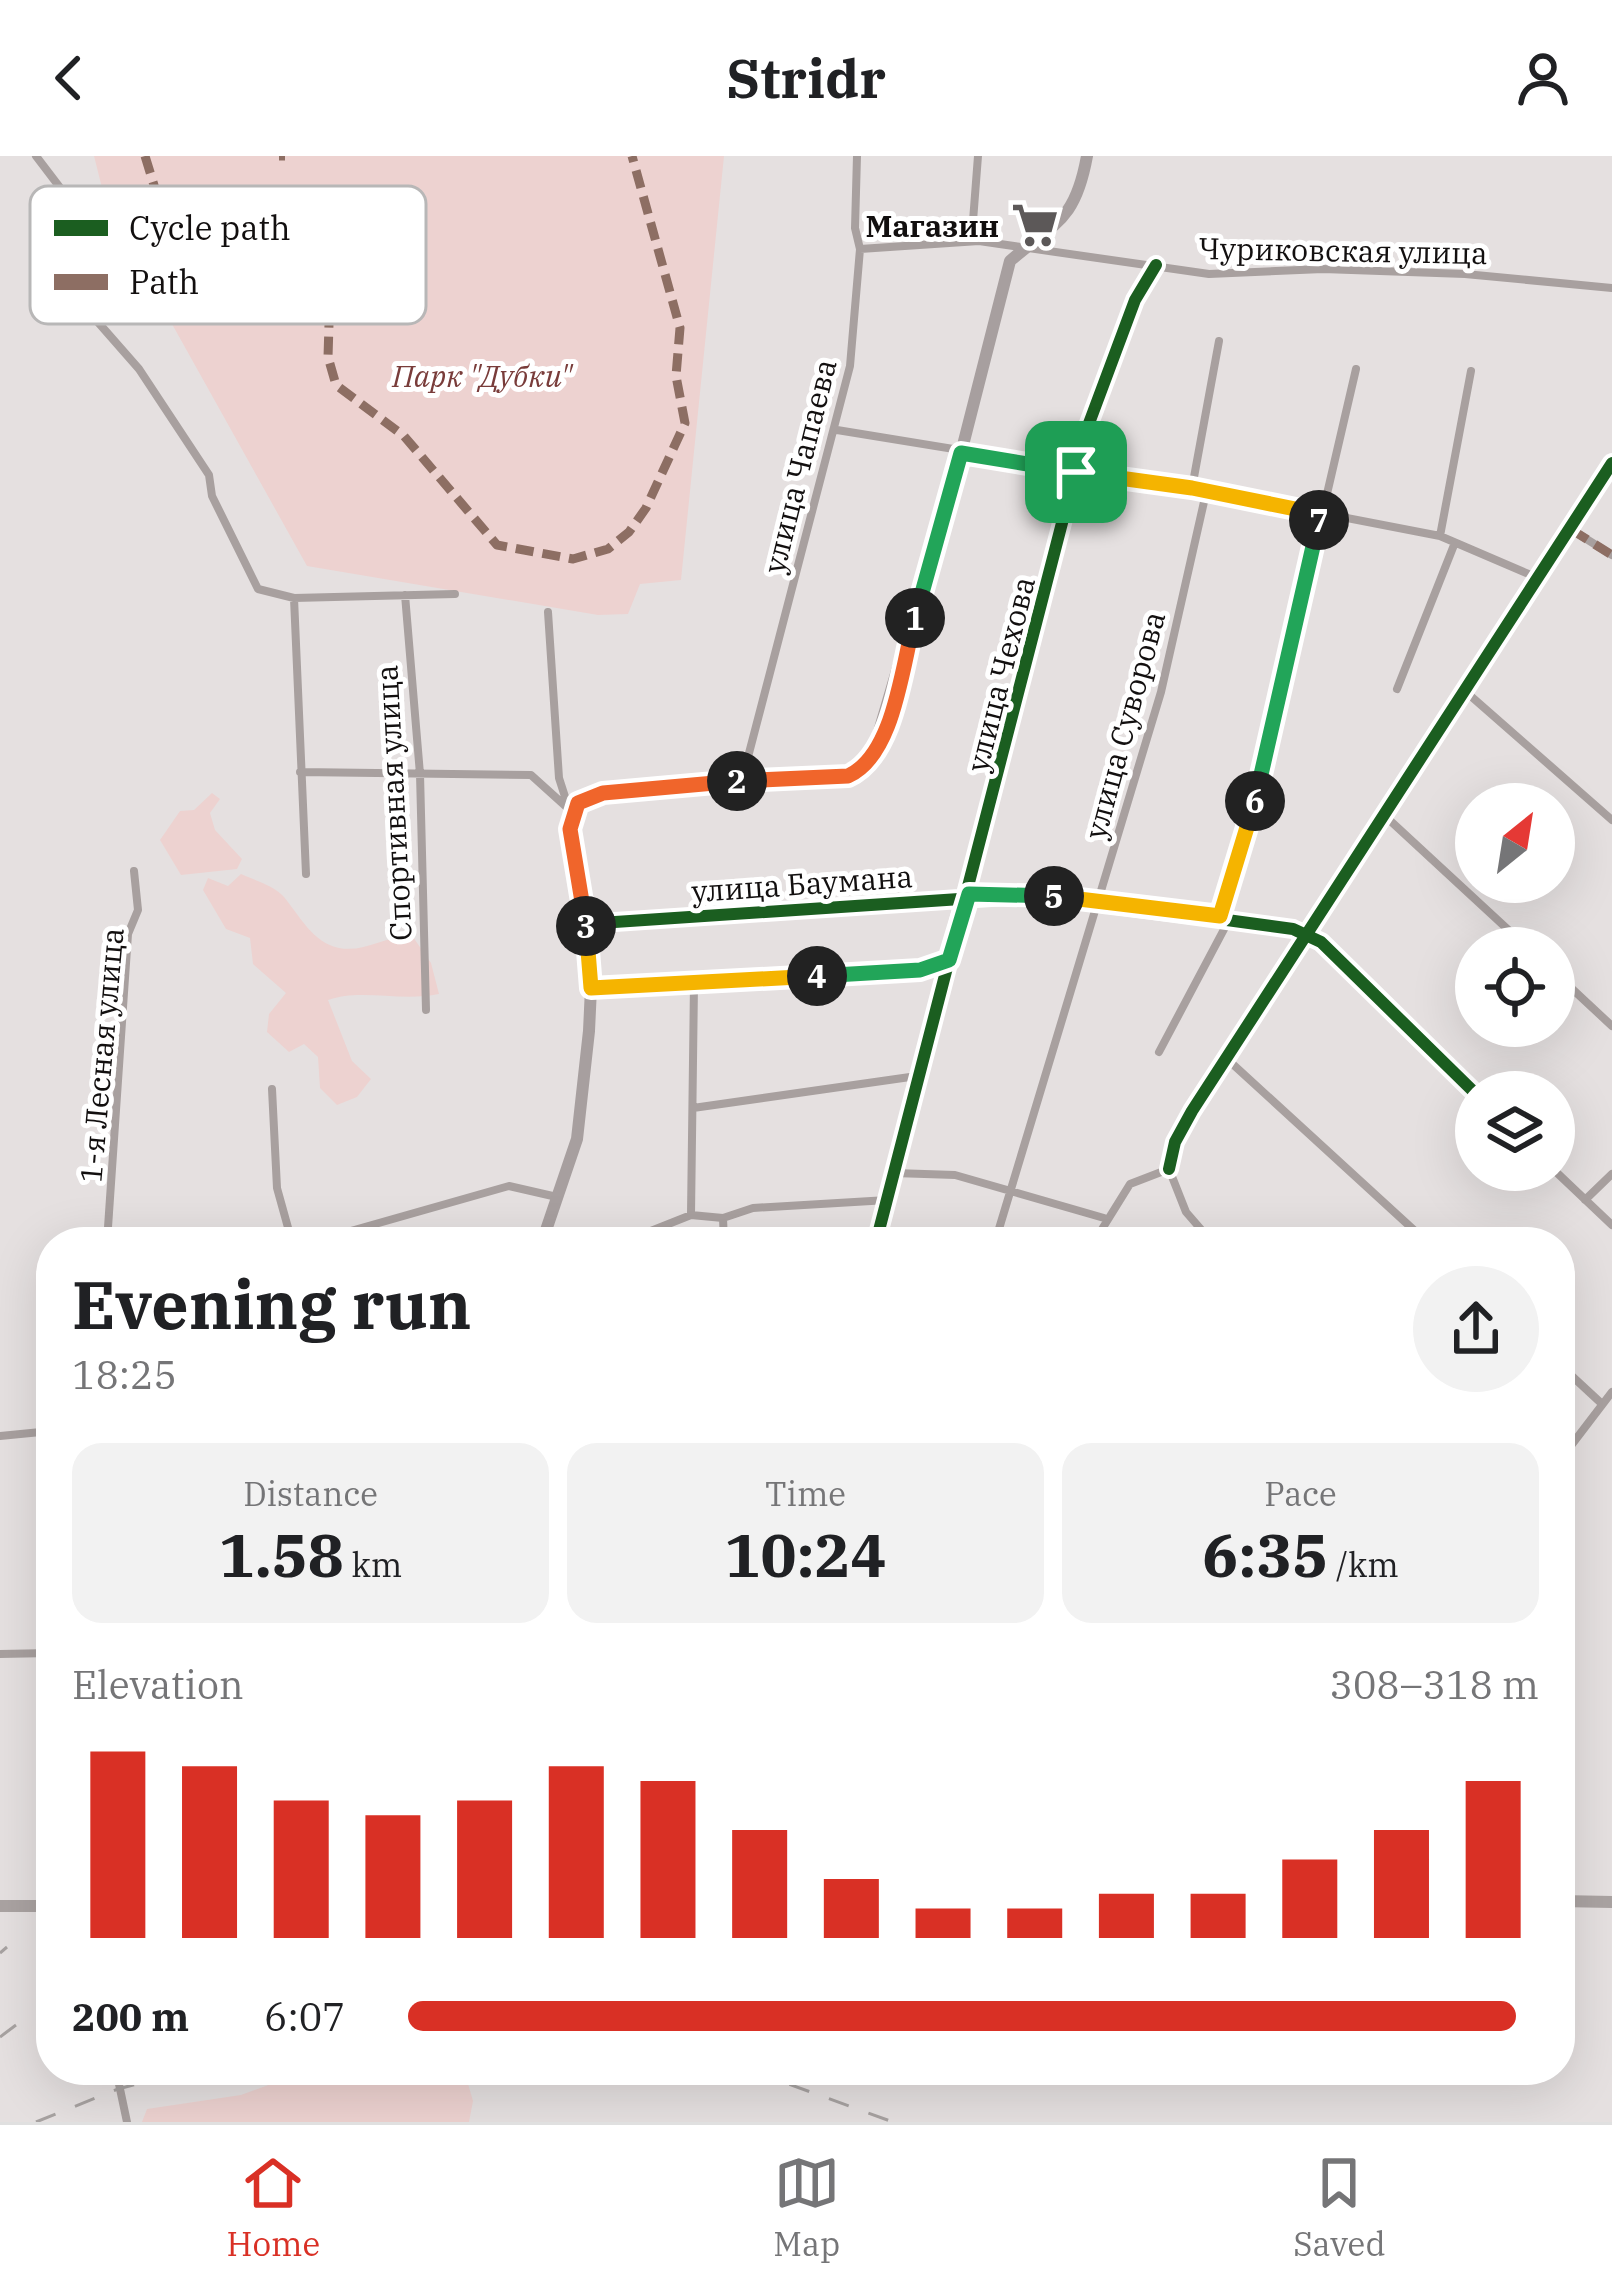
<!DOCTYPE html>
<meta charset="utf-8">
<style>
:root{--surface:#fff;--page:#f2f2f2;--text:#202124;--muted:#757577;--line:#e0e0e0;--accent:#d93025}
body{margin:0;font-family:"IBM Plex Serif",serif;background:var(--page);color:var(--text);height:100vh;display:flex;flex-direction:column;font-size:45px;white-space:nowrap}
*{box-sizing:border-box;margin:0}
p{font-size:39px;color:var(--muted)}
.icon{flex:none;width:66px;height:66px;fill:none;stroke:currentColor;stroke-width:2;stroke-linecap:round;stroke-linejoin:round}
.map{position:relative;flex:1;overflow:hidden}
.sheet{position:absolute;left:36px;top:1071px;width:1539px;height:858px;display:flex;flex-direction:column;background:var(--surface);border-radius:48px;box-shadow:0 12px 48px #0002}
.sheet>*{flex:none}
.needle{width:78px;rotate:30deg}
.fabs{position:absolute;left:1455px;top:627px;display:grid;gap:24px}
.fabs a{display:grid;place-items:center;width:120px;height:120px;border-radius:50%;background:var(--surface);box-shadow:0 12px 48px #0002;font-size:60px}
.pin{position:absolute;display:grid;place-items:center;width:102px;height:102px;color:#fff;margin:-51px;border-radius:24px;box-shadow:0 6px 18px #0006}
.km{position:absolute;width:60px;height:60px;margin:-30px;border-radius:50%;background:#222;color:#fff;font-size:33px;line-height:60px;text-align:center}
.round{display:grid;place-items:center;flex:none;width:126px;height:126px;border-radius:63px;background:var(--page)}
.overview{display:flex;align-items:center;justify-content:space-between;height:204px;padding:0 36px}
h1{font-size:66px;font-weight:700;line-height:90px}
.stats{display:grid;grid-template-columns:repeat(3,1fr);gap:18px;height:204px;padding:12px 36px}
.stats div{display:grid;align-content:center;border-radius:30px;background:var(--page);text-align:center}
.stats b{font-size:60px;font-weight:700}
.stats small{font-size:33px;font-weight:400}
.stats p{font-size:33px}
.chart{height:336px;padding:24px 36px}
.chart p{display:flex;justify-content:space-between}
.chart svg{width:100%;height:216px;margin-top:12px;stroke:var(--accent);stroke-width:6}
ul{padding:0 36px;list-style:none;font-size:39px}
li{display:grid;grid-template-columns:192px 144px 1fr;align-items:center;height:90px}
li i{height:30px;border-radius:15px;background:var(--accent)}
header{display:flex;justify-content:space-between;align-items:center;height:156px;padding:0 36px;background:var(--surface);font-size:54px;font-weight:700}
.dock{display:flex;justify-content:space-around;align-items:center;height:168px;border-top:3px solid var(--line);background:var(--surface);font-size:33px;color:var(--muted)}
.dock a{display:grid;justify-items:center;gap:6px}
.dock .on{color:var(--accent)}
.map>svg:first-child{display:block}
</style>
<header><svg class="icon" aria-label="back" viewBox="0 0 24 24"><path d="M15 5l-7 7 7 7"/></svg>Stridr<svg class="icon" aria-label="person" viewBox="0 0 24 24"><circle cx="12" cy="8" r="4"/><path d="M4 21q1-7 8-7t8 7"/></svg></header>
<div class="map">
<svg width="1612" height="1966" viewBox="0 0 1612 1966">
<rect width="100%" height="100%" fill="#e5e0e0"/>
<!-- green -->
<path fill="#edd2d0" d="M 94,0 L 724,0 L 681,424 L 640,428 L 628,458 L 598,459 L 307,410 L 124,82 L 103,36 Z
M 212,637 L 220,643 L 210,657 L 215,674 L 242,703 L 237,713 L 181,719 L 160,684 L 180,655 L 194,654 Z
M 241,718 C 254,724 275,730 284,741 C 299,759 313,787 339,792 C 366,797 387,778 413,781 L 431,807 L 439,838 C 400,846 360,832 328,844 L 352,905 L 371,923 L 357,941 L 337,949 L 320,932 L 318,901 L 304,888 L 289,896 L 267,876 L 269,858 L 286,837 L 253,808 L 250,782 L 226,773 L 203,734 L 208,722 L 228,730 Z
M 411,1914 L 464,1914 L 473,1945 L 469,1966 L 142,1966 L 147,1953 L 241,1939 L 285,1923 L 377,1921 Z"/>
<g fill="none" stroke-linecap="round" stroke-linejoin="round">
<!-- street -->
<path stroke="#a8a09f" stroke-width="8" d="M 36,0 L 122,113
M 978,0 L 973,65 L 979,85
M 860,93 L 979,85 L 1209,118 L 1323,113 L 1465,118 L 1612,132
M 75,140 L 139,213 L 209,319 L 212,340 L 258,433 L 294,442 L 455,438
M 837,274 L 1192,332 L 1440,380 L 1538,422
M 1192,332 L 1219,185
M 1572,374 L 1612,399
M 1440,380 L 1471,215
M 405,439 L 420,618 L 426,854
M 294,442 L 306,718
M 548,456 L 559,622 L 568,650
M 1397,533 L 1454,389
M 1465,535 L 1612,664
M 300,616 L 531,619 L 572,656
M 742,624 L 850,210 L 860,93 L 855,72 L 857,0
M 1384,659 L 1528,792
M 1220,761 L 1248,678 L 1356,213
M 585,768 L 1035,738 L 1293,773 L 1321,786 L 1476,938
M 1554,816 L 1612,870
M 591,832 L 920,814 L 947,804
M 1159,896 L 1230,762
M 1226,902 L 1427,1086
M 272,933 L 277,1032 L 292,1086
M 693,952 L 917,920
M 1169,1013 L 1175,986 L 1192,955 L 1612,307
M 1169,1013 L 1186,1056 L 1212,1086
M 1554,1014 L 1612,1069
M 894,1017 L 955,1019 L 1104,1062
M 1585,1044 L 1612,1018
M 691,1059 L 694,828
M 723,1062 L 724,1086
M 107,1086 L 128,778 L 138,754 L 134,715
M 312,1086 L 509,1030 L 557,1041
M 623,1086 L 691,1059 L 723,1062 L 753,1052 L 888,1044
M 876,1086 L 1085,278 L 1135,144 L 1156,109
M 995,1086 L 1161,536 L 1206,337
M 1094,1086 L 1130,1028 L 1169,1013
M 1560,1209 L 1601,1247
M 0,1280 L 51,1275
M 1560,1304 L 1612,1236
M 0,1498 L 51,1497
M 116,1914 L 127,1966"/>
<!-- secondary -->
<path stroke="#a79f9f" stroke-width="12" d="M 542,1086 L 577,983 L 589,875 L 591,832 L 572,657 L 586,643 L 603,637 L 848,620 L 871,603 L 961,297 L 1010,105 C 1055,66 1075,66 1087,0"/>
<!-- primary -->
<path stroke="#aaa3a2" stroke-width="12" d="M 1560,1745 L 1612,1746
M 0,1750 L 51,1750"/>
<!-- rail -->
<path stroke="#a7a2a1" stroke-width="3" stroke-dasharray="21 21" stroke-linecap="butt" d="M 0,1797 L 7,1791
M 0,1881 L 16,1869
M 750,1914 L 893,1966
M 36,1966 L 118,1933 L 189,1914"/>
<!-- quiet -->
<path stroke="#8d6e63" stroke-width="9" stroke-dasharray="18 9" stroke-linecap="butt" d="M 145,0 L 170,81 L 226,141 L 246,150 L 293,143 L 319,149 L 329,168 L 328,201 L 336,229 L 404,280 L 497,389 L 573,403 L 608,393 L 629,376 L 646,352 L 685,267 L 676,220 L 680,172 L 632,0
M 279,0 L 285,0
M 1572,374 L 1612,399"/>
<defs>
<path id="cycleway" d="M 585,768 L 1035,738 L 1293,773 L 1321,786 L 1476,938
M 1169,1013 L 1175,986 L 1192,955 L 1612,307
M 876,1086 L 1085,278 L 1135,144 L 1156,109"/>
</defs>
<!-- cycleway casing -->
<use href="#cycleway" stroke="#fff" stroke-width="20"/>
<!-- cycleway -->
<use href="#cycleway" stroke="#1b5e20" stroke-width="12"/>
</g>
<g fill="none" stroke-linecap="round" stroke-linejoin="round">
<defs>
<path id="split-1" d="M 915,462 L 961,297 L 1076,316"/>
<path id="split-2" d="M 737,625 L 848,620 C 895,599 902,508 915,462"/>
<path id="split-3" d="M 586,770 L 570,673 L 578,647 L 603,637 L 737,625"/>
<path id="split-4" d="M 586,770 L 591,832 L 817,820"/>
<path id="split-5" d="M 817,820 L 920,814 L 949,804 L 969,738 L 1054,740"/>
<path id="split-6" d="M 1054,740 L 1220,760 L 1255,645"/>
<path id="split-7" d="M 1255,645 L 1319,364"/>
<path id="split-8" d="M 1076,316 L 1192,332 L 1320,358 L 1319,364"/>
</defs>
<!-- split-1 casing -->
<use href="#split-1" stroke="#fff" stroke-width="24"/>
<!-- split-2 casing -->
<use href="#split-2" stroke="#fff" stroke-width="24"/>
<!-- split-3 casing -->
<use href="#split-3" stroke="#fff" stroke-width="24"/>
<!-- split-4 casing -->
<use href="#split-4" stroke="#fff" stroke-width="24"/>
<!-- split-5 casing -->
<use href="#split-5" stroke="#fff" stroke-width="24"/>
<!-- split-6 casing -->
<use href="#split-6" stroke="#fff" stroke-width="24"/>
<!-- split-7 casing -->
<use href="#split-7" stroke="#fff" stroke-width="24"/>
<!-- split-8 casing -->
<use href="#split-8" stroke="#fff" stroke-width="24"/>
<!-- split-1 -->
<use href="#split-1" stroke="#22a559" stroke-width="15"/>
<!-- split-2 -->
<use href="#split-2" stroke="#f0652b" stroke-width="15"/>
<!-- split-3 -->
<use href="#split-3" stroke="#f0652b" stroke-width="15"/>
<!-- split-4 -->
<use href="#split-4" stroke="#f5b400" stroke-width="15"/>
<!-- split-5 -->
<use href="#split-5" stroke="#22a559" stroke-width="15"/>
<!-- split-6 -->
<use href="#split-6" stroke="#f5b400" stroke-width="15"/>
<!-- split-7 -->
<use href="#split-7" stroke="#22a559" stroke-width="15"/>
<!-- split-8 -->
<use href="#split-8" stroke="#f5b400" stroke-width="15"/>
</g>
<!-- icons -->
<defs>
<symbol id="supermarket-bare" viewBox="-9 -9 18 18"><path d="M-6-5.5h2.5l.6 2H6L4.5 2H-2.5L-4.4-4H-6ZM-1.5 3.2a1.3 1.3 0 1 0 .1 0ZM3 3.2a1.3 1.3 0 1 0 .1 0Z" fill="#5c5858" stroke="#fff" stroke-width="2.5" paint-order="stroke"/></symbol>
</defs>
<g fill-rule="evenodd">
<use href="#supermarket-bare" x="1002" y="36" width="66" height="66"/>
</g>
<g text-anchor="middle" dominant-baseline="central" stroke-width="10" stroke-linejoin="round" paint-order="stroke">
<!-- poi labels -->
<g font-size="30" font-weight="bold" fill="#120f0f" stroke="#fff" text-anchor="end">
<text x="999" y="69">Магазин</text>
</g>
<!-- street labels -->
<g font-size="30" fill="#120f0f" stroke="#fff">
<text transform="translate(1343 94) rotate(1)">Чуриковская улица</text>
<text transform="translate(799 310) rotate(-76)">улица Чапаева</text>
<text transform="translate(1000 518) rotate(-76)">улица Чехова</text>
<text transform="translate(1124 569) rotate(-75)">улица Суворова</text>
<text transform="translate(393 647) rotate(-93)">Спортивная улица</text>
<text transform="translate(802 727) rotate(-4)">улица Баумана</text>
<text transform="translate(101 899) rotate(-85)">1-я Лесная улица</text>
</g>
<!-- park labels -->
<g font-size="30" font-style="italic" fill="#793c3a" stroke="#fff">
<text x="482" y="219">Парк "Дубки"</text>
</g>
</g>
<!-- legend -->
<rect x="30" y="30" width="396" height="138" rx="18" fill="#fff" stroke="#b8b7b7" stroke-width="3"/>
<rect x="54" y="64" width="54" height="16" fill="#1b5e20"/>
<rect x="54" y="118" width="54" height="16" fill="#8d6e63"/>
<g font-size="33" fill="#120f0f">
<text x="129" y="84">Cycle path</text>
<text x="129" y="138">Path</text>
</g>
</svg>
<div class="fabs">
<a><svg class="needle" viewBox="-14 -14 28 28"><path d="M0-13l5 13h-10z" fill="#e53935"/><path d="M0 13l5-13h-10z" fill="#757577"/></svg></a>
<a><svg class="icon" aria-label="locate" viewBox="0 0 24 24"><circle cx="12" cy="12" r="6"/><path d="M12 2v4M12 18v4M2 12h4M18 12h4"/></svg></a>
<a><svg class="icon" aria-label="layers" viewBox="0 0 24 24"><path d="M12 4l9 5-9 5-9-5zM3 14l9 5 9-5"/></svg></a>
</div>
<div class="pin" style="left:1076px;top:316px;background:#1e9e55"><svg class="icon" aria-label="arrive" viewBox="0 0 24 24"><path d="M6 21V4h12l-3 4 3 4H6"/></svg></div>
<b class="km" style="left:915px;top:462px">1</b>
<b class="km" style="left:737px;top:625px">2</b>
<b class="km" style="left:586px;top:770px">3</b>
<b class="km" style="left:817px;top:820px">4</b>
<b class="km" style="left:1054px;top:740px">5</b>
<b class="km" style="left:1255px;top:645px">6</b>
<b class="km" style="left:1319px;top:364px">7</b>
<section class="sheet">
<div class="overview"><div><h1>Evening run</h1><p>18:25</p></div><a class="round"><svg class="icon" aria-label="share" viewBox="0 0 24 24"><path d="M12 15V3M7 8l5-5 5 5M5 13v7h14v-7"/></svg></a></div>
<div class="stats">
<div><p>Distance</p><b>1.58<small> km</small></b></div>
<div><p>Time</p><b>10:24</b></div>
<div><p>Pace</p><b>6:35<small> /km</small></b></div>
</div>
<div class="chart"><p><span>Elevation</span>308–318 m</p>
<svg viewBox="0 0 160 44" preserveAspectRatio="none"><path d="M5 44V6M15 44V9M25 44V16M35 44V19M45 44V16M55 44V9M65 44V12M75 44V22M85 44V32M95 44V38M105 44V38M115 44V35M125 44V35M135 44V28M145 44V22M155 44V12"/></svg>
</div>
<ul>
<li><b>200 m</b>6:07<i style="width:98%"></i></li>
</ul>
</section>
</div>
<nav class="dock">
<a class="on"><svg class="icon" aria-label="home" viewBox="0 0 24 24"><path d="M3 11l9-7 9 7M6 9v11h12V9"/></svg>Home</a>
<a><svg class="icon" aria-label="map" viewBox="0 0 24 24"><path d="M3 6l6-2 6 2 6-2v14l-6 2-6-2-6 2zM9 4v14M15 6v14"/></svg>Map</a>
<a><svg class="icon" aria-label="saved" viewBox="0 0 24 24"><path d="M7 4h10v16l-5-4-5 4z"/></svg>Saved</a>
</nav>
